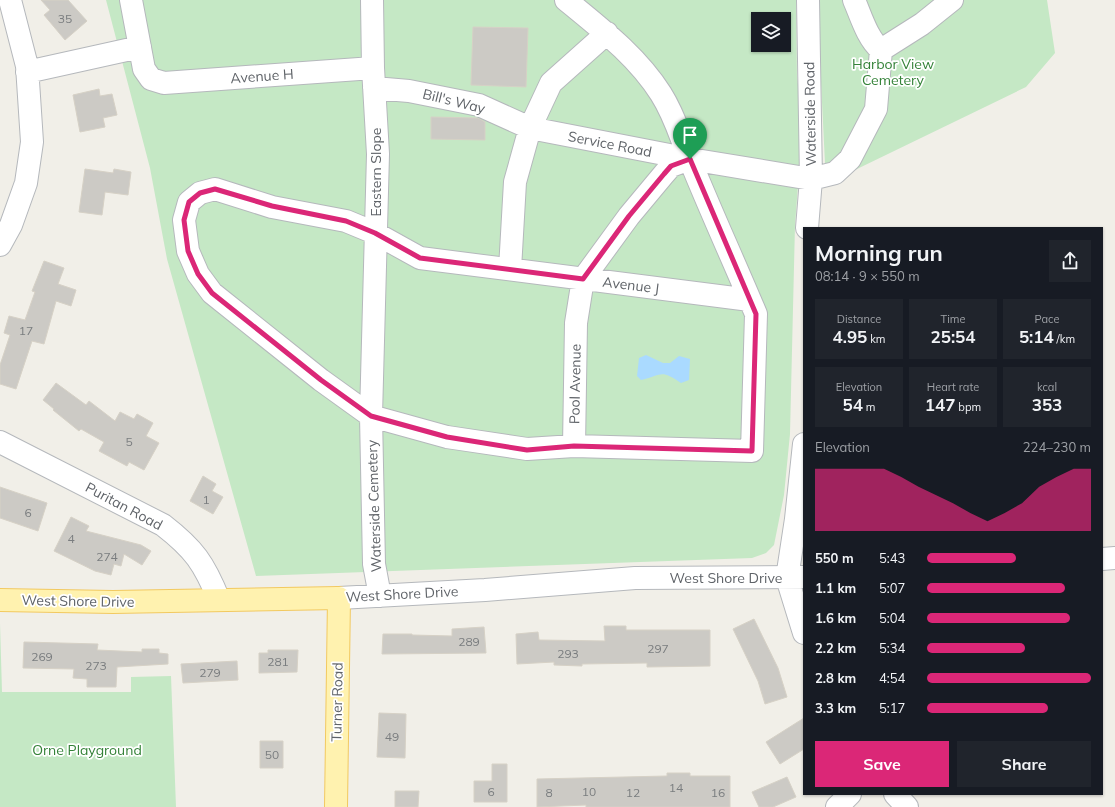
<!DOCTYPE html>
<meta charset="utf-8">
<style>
:root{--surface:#171b24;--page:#20242c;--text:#f1f3f6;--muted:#9ea1a6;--accent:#db2777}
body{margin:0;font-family:Mulish,sans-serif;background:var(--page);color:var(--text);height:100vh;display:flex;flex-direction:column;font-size:15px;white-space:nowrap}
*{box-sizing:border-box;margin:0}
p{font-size:13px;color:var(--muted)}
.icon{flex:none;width:22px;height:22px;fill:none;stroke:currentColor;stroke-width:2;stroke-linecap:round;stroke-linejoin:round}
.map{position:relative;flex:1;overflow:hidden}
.sheet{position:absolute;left:803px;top:227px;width:300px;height:568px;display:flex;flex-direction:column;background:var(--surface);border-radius:0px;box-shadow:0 1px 3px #0004}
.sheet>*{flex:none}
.controls{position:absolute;left:751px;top:12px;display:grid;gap:8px}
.controls a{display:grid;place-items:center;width:40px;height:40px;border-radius:0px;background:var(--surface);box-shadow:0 1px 3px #0004;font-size:20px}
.pin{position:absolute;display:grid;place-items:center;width:34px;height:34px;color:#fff;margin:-41px -17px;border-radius:50% 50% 50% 0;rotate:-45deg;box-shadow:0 0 4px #0007}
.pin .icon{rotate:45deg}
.round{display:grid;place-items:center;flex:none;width:42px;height:42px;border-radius:0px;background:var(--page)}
.summary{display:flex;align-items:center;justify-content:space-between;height:68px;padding:0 12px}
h1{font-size:22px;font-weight:700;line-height:30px}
.figures{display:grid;grid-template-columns:repeat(3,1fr);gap:6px;height:68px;padding:4px 12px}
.figures div{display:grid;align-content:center;border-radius:0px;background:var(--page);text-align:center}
.figures b{font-size:17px;font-weight:700}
.figures small{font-size:11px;font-weight:400}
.figures p{font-size:11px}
.chart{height:112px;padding:8px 12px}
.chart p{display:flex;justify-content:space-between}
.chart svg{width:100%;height:72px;margin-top:4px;fill:var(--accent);opacity:.7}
.action{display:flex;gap:8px;margin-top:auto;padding:8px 12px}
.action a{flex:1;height:46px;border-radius:0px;background:var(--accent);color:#fff;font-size:16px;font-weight:700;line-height:46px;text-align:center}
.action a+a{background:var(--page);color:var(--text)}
ul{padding:0 12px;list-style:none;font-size:13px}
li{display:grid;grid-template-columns:64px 48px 1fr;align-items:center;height:30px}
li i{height:10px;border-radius:5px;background:var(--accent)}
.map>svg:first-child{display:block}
</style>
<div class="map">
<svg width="1115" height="807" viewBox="0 0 1115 807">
<rect width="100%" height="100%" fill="#f1efe8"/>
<!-- green -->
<path fill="#c5e8c5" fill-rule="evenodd" d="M 106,0 L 796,0 L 797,77 L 803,119 L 795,225 L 790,434 L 784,495 L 774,545 L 766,553 L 752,558 L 256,576 L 167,259 L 150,168 ZM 758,19 L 784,19 L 784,45 L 758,45 Z
M 817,0 L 1047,0 L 1055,53 L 1026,87 L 826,184 Z
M 0,623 L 2,692 L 131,692 L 131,677 L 171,676 L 176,807 L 0,807 Z"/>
<!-- water -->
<path fill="#aadaff" d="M 646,355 L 663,363 L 670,363 L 679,356 L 690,359 L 689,380 L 681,383 C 660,369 663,375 641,380 L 637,376 L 639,358 Z"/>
<!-- building -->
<path fill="#cccac5" stroke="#d6d1c6" d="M 41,0 L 68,0 L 87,21 L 65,40 L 44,15 L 50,10 Z
M 473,27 L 528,28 L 526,87 L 471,85 Z
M 99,89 L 100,96 L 112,94 L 117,115 L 103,118 L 105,127 L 80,132 L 73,95 Z
M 431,117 L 478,118 L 485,122 L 485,140 L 431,139 Z
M 85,169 L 113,173 L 114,169 L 131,172 L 128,195 L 105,192 L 102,215 L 79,212 Z
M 44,261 L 64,268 L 58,284 L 76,290 L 71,306 L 56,301 L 44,344 L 32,341 L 16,389 L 0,384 L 0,365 L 10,335 L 4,333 L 9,316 L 25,320 L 35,292 L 32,291 Z
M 56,383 L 86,405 L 89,401 L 115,421 L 120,412 L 134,419 L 137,414 L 153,423 L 146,436 L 159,443 L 144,470 L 129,462 L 127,466 L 99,451 L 104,442 L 81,429 L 79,431 L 53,410 L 54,409 L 43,400 Z
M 203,476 L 216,484 L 212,491 L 223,497 L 213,514 L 190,501 Z
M 0,487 L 47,503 L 38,531 L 0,518 Z
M 71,517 L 89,526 L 86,531 L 141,545 L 151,551 L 142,565 L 124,554 L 121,566 L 114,564 L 111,575 L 95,571 L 54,551 Z
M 754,619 L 778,668 L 787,697 L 765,704 L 758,681 L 733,629 Z
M 604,626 L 626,626 L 626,630 L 710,630 L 710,666 L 647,667 L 647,663 L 582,664 L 582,666 L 554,665 L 554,662 L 517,664 L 516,634 L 538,632 L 539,640 L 605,641 Z
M 484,627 L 486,653 L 382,654 L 383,634 L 412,634 L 412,635 L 452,636 L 452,629 Z
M 24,642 L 98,644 L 97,650 L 142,652 L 142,649 L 159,649 L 159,653 L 168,654 L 168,664 L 117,667 L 116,687 L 87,687 L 87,679 L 73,678 L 74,669 L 23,668 Z
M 268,650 L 298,650 L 297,672 L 259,673 L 259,653 L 268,653 Z
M 237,661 L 238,680 L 183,683 L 181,664 Z
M 379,713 L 406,714 L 405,758 L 377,757 Z
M 804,718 L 804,749 L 780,764 L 766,742 Z
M 260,741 L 283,741 L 283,768 L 260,768 Z
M 492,764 L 507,764 L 507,802 L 474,802 L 474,781 L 492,781 Z
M 667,773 L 690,773 L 690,776 L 730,776 L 730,807 L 586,807 L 586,805 L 537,807 L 537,779 L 667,776 Z
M 787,777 L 796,797 L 773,807 L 759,807 L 752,792 Z
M 395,791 L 419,791 L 418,807 L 395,807 Z"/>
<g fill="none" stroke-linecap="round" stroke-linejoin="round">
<defs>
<path id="minor" d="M 131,0 L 144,69 L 151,79 L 164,83 L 373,68
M 372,0 L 373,68 L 378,154 L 371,416 L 374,564 L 380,596
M 566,0 C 600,28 637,56 661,94 C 675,116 680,136 690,160 C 709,207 730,253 750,300 L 756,314 L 752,451 L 574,446 L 527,449 L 447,437 L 371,416 L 321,380 L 212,293 L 198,274 L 188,251 L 184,220 L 189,202 L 200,193 L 215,189 L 272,207 L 346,221 L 375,233 L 420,258 L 750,300
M 854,0 C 861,16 867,38 881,50
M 881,50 L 922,24 L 952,0
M 27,72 L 140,47
M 374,88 L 409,91 L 479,105 L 530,128 L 690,159 L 811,179 L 835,173 L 850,159 L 876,109 L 881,50
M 807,228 L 811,179 L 808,0
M 0,245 L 11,225 L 26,183 L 32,142 L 27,66 L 10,0
M 510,269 L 515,182 L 530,128 L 551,83 L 607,33
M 0,442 L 163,525 C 194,549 204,563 219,600
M 804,444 L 796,519 L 787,578 L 804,633
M 574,446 L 576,323 L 583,279 L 629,216 L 664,174 L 671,166 L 690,159
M 1102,559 L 1115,558
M 339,598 L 485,590 L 635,578 L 804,577
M 895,794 L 907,807
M 837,807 L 850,794"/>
<path id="major" d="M 0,600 L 113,602 L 339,598 L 336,807"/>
</defs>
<!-- minor casing -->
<use href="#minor" stroke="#b5b8bc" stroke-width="24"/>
<!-- major casing -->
<use href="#major" stroke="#f2c960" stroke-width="24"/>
<!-- minor -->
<use href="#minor" stroke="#fff" stroke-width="22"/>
<!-- major -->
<use href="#major" stroke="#fff2af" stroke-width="22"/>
</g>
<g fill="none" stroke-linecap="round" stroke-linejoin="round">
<defs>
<path id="route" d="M 690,159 L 756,314 L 752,451 L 574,446 L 527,450 L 447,437 L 371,416 L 321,380 L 212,293 L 198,274 L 188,251 L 184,220 L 189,202 L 200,193 L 215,189 L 272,206 L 346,221 L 375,233 L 420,258 L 583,279 L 629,216 L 664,174 L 671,166 Z"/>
</defs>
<!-- route casing -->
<use href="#route" stroke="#fff" stroke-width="8"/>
<!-- route -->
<use href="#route" stroke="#db2777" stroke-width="5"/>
</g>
<g text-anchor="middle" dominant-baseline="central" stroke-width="3.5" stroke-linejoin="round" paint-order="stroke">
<!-- number labels -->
<g font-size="12" fill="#7a7d7f">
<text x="65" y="18">35</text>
<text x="26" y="330">17</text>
<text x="129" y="441">5</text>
<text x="206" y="499">1</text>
<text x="28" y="512">6</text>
<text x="71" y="538">4</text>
<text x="107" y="556">274</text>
<text x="469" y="641">289</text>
<text x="658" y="648">297</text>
<text x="568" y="653">293</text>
<text x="42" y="656">269</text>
<text x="278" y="661">281</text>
<text x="96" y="665">273</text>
<text x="210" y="672">279</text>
<text x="392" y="736">49</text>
<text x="272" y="754">50</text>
<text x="676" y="787">14</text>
<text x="491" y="791">6</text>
<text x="589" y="791">10</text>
<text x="549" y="792">8</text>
<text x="633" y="792">12</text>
<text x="718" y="792">16</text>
</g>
<!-- park labels -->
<g font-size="14" fill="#348238" stroke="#fff">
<text x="893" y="64">Harbor View<tspan x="893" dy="16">Cemetery</tspan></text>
<text x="87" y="750">Orne Playground</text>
</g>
<!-- street labels -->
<g font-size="14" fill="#5f6368" stroke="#fff">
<text transform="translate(262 76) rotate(-4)">Avenue H</text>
<text transform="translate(454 101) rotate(14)">Bill's Way</text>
<text transform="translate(810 114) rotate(-91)">Waterside Road</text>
<text transform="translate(610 144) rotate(11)">Service Road</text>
<text transform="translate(376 172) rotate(-90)">Eastern Slope</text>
<text transform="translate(631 285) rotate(7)">Avenue J</text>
<text transform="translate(575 384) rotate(-89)">Pool Avenue</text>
<text transform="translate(124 506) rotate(28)">Puritan Road</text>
<text transform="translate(374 506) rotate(-92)">Waterside Cemetery</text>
<text x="726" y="578">West Shore Drive</text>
<text transform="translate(402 594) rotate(-3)">West Shore Drive</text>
<text transform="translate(78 601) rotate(1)">West Shore Drive</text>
<text transform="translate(337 702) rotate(-89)">Turner Road</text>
</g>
</g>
</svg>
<div class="controls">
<a><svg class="icon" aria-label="layers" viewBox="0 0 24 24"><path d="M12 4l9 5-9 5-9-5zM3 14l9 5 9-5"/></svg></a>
</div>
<div class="pin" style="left:690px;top:159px;background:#1e9e55"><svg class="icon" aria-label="arrive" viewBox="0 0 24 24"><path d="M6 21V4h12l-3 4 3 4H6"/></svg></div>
<section class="sheet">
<div class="summary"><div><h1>Morning run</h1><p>08:14 · 9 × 550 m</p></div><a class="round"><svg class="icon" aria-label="share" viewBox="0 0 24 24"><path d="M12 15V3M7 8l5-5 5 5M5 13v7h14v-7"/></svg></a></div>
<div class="figures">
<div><p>Distance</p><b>4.95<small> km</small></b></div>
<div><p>Time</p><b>25:54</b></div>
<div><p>Pace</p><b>5:14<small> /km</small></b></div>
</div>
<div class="figures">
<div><p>Elevation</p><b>54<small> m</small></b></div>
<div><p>Heart rate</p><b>147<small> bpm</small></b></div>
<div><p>kcal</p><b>353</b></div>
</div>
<div class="chart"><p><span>Elevation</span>224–230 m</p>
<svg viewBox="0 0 160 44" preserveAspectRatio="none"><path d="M0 44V6L10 6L20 6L30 6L40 6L50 11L60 17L70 22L80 27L90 33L100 38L110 33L120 27L130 17L140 11L150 6L160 6V44z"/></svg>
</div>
<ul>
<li><b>550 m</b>5:43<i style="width:54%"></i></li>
<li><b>1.1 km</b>5:07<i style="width:84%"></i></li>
<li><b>1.6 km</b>5:04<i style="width:87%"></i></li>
<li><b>2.2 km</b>5:34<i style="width:60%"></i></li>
<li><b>2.8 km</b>4:54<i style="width:100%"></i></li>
<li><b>3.3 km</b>5:17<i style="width:74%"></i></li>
</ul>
<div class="action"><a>Save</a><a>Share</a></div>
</section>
</div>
